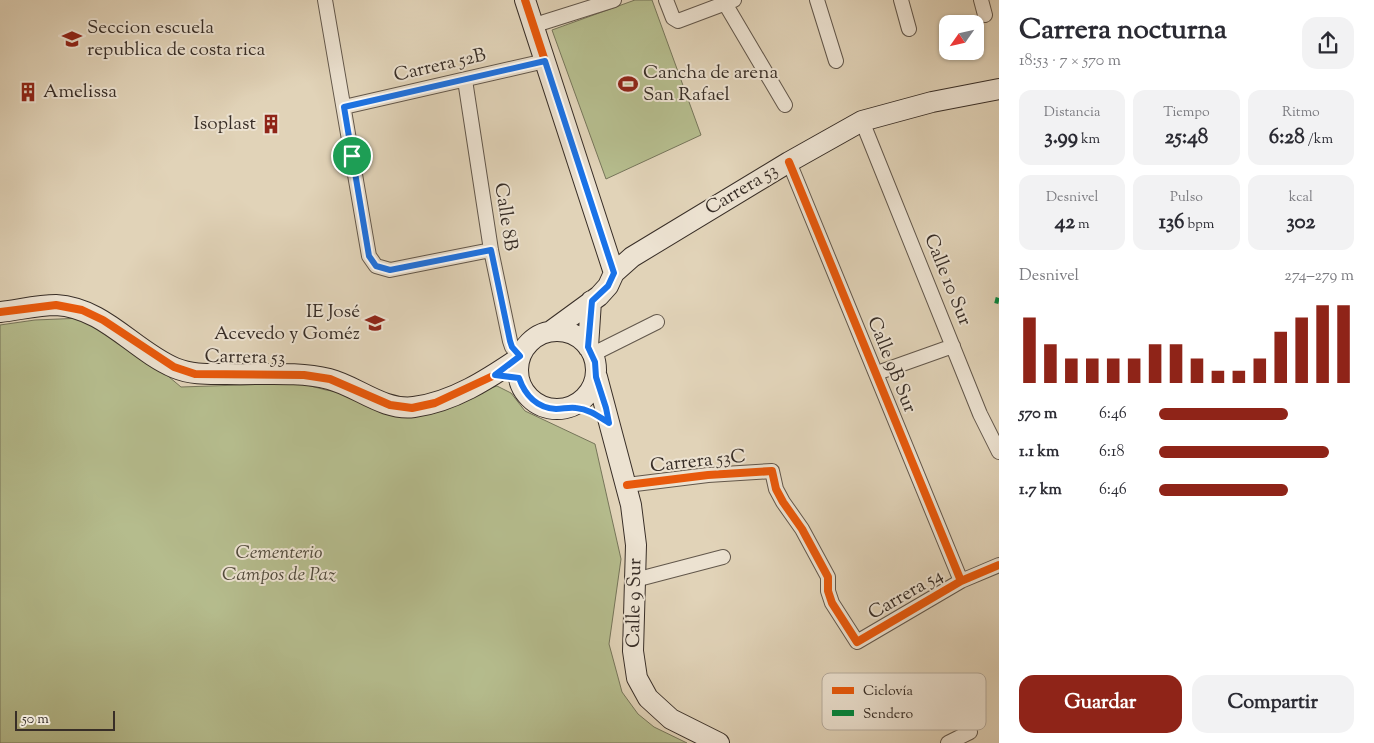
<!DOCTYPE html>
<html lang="es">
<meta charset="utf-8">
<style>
:root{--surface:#fff;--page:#f2f2f3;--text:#2b2b33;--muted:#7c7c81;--accent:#8f2418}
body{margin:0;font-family:"Sorts Mill Goudy",serif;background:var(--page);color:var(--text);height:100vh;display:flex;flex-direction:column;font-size:19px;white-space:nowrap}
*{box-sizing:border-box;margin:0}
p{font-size:16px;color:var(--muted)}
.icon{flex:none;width:28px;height:28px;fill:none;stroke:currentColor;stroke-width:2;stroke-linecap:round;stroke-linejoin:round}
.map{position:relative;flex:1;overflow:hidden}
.sheet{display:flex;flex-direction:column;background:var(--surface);width:375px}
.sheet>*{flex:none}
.needle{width:32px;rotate:236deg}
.fabs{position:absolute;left:939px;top:15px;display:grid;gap:10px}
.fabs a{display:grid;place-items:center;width:45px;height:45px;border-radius:10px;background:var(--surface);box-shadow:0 1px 4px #0004;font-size:25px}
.scale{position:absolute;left:15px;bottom:12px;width:100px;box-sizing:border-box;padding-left:5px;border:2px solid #382e27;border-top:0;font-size:14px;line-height:18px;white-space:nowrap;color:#382e27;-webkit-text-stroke:4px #ece2d1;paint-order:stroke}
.pin{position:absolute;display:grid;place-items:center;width:42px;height:42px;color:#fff;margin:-21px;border:2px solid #fff;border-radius:50%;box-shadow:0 1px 5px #0007}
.round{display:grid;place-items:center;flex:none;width:52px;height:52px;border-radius:15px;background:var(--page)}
.overview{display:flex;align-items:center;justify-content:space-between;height:85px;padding:0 20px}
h1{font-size:28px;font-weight:700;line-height:38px}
.stats{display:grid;grid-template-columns:repeat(3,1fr);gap:8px;height:85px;padding:5px 20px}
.stats div{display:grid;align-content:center;border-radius:12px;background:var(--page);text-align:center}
.stats b{font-size:21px;font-weight:700}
.stats small{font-size:14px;font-weight:400}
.stats p{font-size:14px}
.chart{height:140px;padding:10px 20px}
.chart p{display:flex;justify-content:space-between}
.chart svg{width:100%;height:90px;margin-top:5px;stroke:var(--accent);stroke-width:6}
.cta{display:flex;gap:10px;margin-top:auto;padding:10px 20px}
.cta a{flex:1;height:58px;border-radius:15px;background:var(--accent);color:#fff;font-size:20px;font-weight:700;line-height:58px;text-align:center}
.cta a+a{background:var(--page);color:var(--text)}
ul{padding:0 20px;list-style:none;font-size:16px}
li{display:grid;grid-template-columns:80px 60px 1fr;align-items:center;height:38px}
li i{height:12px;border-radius:6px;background:var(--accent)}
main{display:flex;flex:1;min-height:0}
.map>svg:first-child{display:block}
</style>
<main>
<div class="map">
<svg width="999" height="743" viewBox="0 0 999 743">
<rect width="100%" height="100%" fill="#e1d3b8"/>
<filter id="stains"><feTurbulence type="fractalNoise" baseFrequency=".004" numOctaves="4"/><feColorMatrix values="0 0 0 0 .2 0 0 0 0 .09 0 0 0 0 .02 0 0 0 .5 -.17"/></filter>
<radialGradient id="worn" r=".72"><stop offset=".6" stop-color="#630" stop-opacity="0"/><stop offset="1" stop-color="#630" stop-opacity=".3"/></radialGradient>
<!-- green -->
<path fill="#b5bc8d" stroke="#76755a" d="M 635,0 L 652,0 L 701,135 L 606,179 L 552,30 Z
M 83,318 L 137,350 L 181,387 L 299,383 L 326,390 L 432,408 L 497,386 L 511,393 L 525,411 L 595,444 L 621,559 L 609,644 L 622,692 L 638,714 L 654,727 L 687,743 L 0,743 L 0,325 L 35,320 Z"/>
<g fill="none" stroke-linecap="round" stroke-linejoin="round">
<defs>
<path id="street" d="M 325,0 L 369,256 L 376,266 L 390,270 L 491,250
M 666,0 L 673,18 L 678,21 L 734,0
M 723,0 L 785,105
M 817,0 L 836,61
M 901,0 L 909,29
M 981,0 L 985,15
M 535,25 L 614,0
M 465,80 L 491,250 L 510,341 L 512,347 L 520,356
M 344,107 L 545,61
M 862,121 L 980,414 L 999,452
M 789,162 L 961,581
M 593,354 L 657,322
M 877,373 L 953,346
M 627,485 L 708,475 L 772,471 L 776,489 L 783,502 L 802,529 L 828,577 L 828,591 L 832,603 L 857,642 L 961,581 L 999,565
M 635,580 L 723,557
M 948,743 L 970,732"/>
<path id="secondary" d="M 525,0 L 614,273
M 0,312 C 18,310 38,305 56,305 C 105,308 133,350 175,368 C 192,375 209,374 227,374 C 261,375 297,371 329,379 C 357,386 383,411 414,407 C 453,402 488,379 519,358
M 551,331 L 599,296 L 608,286 L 614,273 L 632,257 L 789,162 L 862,121 L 932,102 L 999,89
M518 370a39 39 0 1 1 78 0a39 39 0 1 1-78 0Z
M 588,347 L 591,301
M 597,377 L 631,505 L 636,545 L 633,651 L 637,678 L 648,698 L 671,719 L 719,743"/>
</defs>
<!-- street casing -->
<use href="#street" stroke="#62574b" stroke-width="16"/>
<!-- secondary casing -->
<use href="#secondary" stroke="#382e27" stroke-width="22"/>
<!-- street -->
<use href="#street" stroke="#ece2d1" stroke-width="14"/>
<!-- secondary -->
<use href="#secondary" stroke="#ece2d1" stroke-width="20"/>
<!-- quiet -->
<path stroke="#00873e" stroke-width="6" stroke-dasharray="12 6" stroke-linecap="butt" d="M 995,300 L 999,301"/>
<defs>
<path id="cycleway" d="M 525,0 L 545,61
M 789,162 L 961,581
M 0,312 L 56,305 L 82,310 L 103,320 L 174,367 L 195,374 L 304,375 L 330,379 L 390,405 L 412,408 L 435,403 L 495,375
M 627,485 L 708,475 L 772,471 L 776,489 L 783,502 L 802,529 L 828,577 L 828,591 L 832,603 L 857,642 L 961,581 L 999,565"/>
</defs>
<!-- cycleway casing -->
<use href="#cycleway" stroke="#ece2d1" stroke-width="11"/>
<!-- cycleway -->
<use href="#cycleway" stroke="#e8590c" stroke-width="8"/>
</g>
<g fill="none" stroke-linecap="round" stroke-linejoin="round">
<defs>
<path id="route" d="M 545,61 L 614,273 L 608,286 L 592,301 L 588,347 L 595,362 L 596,377 L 606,408 L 609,423 C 598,416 589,409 576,408 C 569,407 563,409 556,409 C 537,408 525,395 519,378 L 495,375 L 520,356 L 512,347 L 510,341 L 491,250 L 390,270 L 376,266 L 369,256 L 344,107 Z"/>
</defs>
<!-- route casing -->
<use href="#route" stroke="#fff" stroke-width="10"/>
<!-- route -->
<use href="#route" stroke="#1a73e8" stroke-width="6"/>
</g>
<!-- icons -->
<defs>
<symbol id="university-bare" viewBox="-9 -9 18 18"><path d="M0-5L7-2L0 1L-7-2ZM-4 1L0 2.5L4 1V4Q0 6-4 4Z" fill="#8f2418" stroke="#ece2d1" stroke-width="2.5" paint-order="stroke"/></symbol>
<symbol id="stadium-bare" viewBox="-9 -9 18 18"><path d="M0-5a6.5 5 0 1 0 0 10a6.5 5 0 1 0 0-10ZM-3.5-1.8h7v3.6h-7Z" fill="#8f2418" stroke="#ece2d1" stroke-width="2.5" paint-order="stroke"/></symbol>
<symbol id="building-bare" viewBox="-9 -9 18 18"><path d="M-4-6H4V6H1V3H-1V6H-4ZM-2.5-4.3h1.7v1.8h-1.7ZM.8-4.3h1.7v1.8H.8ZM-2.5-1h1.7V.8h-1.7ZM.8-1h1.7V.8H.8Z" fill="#8f2418" stroke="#ece2d1" stroke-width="2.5" paint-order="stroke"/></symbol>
<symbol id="school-bare" viewBox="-9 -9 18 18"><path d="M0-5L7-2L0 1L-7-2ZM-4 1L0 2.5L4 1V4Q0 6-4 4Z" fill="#8f2418" stroke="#ece2d1" stroke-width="2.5" paint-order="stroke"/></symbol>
</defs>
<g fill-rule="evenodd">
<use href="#university-bare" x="58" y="25" width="28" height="28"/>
<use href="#stadium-bare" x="614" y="70" width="28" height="28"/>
<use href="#building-bare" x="14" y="78" width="28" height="28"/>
<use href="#building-bare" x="257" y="110" width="28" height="28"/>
<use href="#school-bare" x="361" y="309" width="28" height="28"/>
</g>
<g text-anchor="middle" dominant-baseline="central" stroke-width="4" stroke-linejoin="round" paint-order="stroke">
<!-- poi labels -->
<g font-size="19" fill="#382e27" stroke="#ece2d1" text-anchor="start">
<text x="87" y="28">Seccion escuela<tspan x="87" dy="22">republica de costa rica</tspan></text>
<text x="643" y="73">Cancha de arena<tspan x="643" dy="22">San Rafael</tspan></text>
<text x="43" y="92">Amelissa</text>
<text x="256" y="124" text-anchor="end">Isoplast</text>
<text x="360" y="312" text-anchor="end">IE José<tspan x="360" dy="22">Acevedo y Goméz</tspan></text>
</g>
<!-- street labels -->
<g font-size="19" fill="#382e27" stroke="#ece2d1">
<text transform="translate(440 66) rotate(-13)">Carrera 52B</text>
<text transform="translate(742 190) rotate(-31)">Carrera 53</text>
<text transform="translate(505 217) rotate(81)">Calle 8B</text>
<text transform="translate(947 280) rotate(68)">Calle 10 Sur</text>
<text transform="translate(245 358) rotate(1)">Carrera 53</text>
<text transform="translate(891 365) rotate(68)">Calle 9B Sur</text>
<text transform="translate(698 462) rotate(-6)">Carrera 53C</text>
<text transform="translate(906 595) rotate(-30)">Carrera 54</text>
<text transform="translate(635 603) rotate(-89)">Calle 9 Sur</text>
</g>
<!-- park labels -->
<g font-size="19" font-style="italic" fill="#514a3b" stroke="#ece2d1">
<text x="279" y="553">Cementerio<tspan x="279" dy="22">Campos de Paz</tspan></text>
</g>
</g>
<!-- legend -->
<rect x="822" y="673" width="164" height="57" rx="8" fill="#ece2d1" stroke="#b6ac9e" stroke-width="1"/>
<rect x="832" y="687" width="22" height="7" fill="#e8590c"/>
<rect x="832" y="710" width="22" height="6" fill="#00873e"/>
<g font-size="14" fill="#382e27">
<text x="863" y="695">Ciclovía</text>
<text x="863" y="718">Sendero</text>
</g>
<rect width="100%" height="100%" filter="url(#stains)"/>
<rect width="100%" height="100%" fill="url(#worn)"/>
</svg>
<div class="fabs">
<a><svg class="needle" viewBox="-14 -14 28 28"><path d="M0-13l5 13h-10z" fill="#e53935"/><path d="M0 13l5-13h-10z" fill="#7c7c81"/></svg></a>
</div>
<div class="scale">50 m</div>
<div class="pin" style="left:352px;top:156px;background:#1e9e55"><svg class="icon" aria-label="arrive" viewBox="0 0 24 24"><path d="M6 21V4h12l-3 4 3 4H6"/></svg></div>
</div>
<section class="sheet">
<div class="overview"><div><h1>Carrera nocturna</h1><p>18:53 · 7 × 570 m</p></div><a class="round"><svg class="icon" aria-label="share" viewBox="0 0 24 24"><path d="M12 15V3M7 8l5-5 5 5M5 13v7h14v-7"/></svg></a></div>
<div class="stats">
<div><p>Distancia</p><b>3.99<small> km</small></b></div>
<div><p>Tiempo</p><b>25:48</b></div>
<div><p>Ritmo</p><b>6:28<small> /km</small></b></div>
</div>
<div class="stats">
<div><p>Desnivel</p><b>42<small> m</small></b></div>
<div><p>Pulso</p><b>136<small> bpm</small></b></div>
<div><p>kcal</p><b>302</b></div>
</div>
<div class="chart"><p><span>Desnivel</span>274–279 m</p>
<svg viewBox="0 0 160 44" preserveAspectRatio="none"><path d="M5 44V12M15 44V25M25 44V32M35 44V32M45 44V32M55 44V32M65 44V25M75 44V25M85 44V32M95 44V38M105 44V38M115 44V32M125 44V19M135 44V12M145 44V6M155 44V6"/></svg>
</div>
<ul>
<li><b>570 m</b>6:46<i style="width:66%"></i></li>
<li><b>1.1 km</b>6:18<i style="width:87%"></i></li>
<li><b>1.7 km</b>6:46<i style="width:66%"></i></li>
</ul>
<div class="cta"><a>Guardar</a><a>Compartir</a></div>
</section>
</main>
